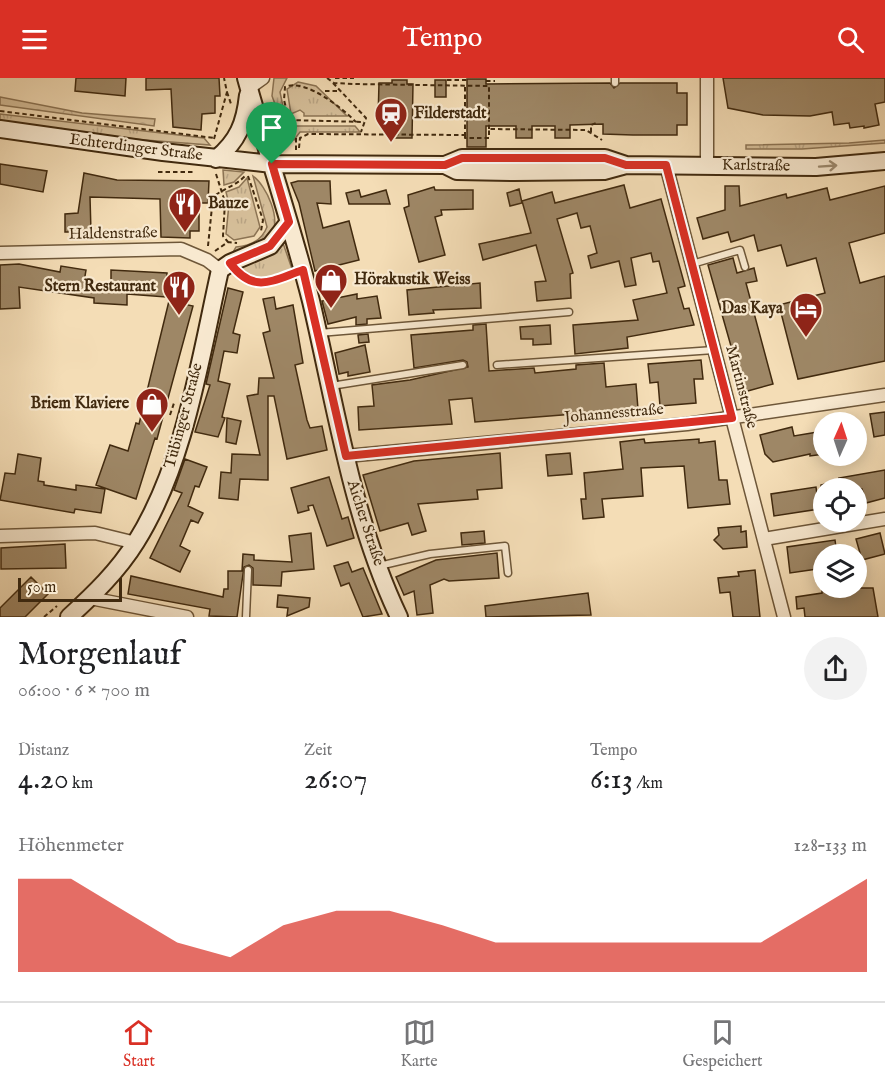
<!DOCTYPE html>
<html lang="de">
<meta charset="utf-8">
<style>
:root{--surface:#fff;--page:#f2f2f2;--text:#202124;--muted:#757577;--line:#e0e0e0;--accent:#d93025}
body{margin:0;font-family:"IM FELL English",serif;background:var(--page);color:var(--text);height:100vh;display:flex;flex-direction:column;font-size:22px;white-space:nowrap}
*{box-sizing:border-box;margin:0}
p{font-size:20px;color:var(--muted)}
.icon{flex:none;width:33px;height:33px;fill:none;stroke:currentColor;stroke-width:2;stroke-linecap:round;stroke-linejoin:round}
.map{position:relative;height:539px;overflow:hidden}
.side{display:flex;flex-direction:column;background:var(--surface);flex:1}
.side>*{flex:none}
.needle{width:39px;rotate:3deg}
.fabs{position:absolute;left:813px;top:334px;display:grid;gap:12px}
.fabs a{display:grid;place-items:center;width:54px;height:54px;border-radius:50%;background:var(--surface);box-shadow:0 3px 15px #0003;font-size:30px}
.scale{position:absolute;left:18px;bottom:15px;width:104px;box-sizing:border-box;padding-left:6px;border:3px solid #412a0f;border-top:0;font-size:16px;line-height:21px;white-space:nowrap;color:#412a0f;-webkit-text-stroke:4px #f8e9d0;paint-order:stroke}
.pin{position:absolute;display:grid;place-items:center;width:51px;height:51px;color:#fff;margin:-62px -26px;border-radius:50% 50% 50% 0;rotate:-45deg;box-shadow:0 0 6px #0007}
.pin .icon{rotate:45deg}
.round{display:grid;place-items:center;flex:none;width:63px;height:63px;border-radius:32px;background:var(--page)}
.summary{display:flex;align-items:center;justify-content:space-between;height:102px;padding:0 18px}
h1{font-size:33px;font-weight:600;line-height:45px}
.metrics{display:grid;grid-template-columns:repeat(3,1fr);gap:9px;height:102px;padding:6px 18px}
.metrics div{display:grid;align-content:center}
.metrics b{font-size:30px;font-weight:600}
.metrics small{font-size:16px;font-weight:400}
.metrics p{font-size:16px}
.chart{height:168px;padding:12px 18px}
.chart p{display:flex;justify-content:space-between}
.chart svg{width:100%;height:108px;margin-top:6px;fill:var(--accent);opacity:.7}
header{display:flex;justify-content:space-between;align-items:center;height:78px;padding:0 18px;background:var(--accent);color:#fff;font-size:27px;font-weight:600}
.tab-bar{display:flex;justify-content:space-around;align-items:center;height:84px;border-top:2px solid var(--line);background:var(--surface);font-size:16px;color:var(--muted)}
.tab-bar a{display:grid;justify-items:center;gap:3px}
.tab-bar .active{color:var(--accent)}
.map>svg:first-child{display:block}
</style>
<header><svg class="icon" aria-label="menu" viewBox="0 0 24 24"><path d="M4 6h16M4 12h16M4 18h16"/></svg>Tempo<svg class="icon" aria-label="search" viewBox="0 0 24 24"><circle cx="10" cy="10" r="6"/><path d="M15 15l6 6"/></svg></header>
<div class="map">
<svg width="885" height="539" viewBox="0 0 885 539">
<defs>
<pattern id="grass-tufts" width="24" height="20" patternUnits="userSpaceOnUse" patternTransform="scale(1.5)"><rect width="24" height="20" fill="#d6bf9a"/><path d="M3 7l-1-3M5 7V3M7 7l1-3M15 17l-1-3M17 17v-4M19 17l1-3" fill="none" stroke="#b9a484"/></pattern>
<pattern id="forest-crowns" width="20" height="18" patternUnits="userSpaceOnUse" patternTransform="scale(1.5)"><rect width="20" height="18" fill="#d6bf9a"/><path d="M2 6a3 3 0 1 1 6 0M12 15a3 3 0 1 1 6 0" fill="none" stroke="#b9a484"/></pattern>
</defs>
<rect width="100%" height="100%" fill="#f4ddb6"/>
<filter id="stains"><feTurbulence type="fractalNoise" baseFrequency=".00333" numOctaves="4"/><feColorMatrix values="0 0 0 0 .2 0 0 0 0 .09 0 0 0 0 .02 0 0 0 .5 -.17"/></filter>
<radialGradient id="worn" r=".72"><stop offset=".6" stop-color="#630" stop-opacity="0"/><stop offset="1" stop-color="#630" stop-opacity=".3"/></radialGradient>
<!-- grass -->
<path fill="url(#grass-tufts)" stroke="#8c7454" stroke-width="1.5" d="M 274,0 L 287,0 L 280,14 L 285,38 L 280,40 L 272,18 Z
M 298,4 L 316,8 L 347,38 L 304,38 L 304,35 L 300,32 L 291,36 L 287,11 Z
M 0,36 L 204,60 L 210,67 L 132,61 L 0,44 Z
M 294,48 L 355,48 L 360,54 L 300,54 L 294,62 L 286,51 Z
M 885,62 L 885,65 L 802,71 L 746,71 L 746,67 L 849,65 Z
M 223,92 L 244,94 L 234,104 L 224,107 Z
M 253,98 C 266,107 283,143 270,158 C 262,167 243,171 232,176 L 236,169 C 250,168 262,162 267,149 Z
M 247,100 L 260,149 L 254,158 L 234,162 L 226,156 L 229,126 L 226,114 L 239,109 Z
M 283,165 L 292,191 C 285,194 277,200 270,202 C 261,205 240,195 235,187 Z"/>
<!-- forest -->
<path fill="url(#forest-crowns)" stroke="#8c7454" stroke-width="1.5" d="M 0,19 L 82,35 L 155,41 L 154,48 L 0,27 Z"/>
<!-- building -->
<path fill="#9e8766" stroke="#412a0f" stroke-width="1.5" d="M 76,0 L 126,0 L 125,18 L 75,13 Z
M 146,0 L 219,0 L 220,18 L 215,18 L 215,35 L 202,36 L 201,52 L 173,49 L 171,11 L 146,12 Z
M 723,0 L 885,0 L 885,24 L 875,26 L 879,47 L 864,50 L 864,48 L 850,50 L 849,45 L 834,47 L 832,34 L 810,38 L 763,37 L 728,30 Z
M 467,1 L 486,1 L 486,6 L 610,5 L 614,10 L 620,5 L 677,5 L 677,15 L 687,15 L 687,47 L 677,47 L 677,57 L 633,57 L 603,56 L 603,46 L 570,47 L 570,60 L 555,60 L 555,48 L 532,48 L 532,60 L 516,60 L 516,48 L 486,48 L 486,69 L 467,69 Z
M 392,2 L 407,2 L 407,6 L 413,6 L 412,60 L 391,60 L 392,41 L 378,41 L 379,5 L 392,5 Z
M 435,2 L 446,2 L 446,19 L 435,19 Z
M 0,86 L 47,93 L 43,114 L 0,106 Z
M 84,95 L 117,102 L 209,103 L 208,125 L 199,125 L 199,153 L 190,153 L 190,160 L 161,159 L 160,121 L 90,119 L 91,154 L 65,154 L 65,136 L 78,135 Z
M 298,103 L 330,103 L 331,126 L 317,125 L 323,150 L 349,143 L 359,182 L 315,193 L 299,125 L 291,105 Z
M 624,107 L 630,130 L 661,121 L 685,208 L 678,210 L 684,231 L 689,230 L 694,247 L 627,259 L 628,270 L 575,276 L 573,247 L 638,242 L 633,222 L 667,215 L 659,183 L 653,184 L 651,175 L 631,180 L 636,207 L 625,209 L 619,183 L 591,190 L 588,178 L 597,175 L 590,148 L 581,150 L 577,135 L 557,141 L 573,195 L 570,196 L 571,220 L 537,223 L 535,204 L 546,203 L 536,167 L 483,182 L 479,166 L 531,155 L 522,123 L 552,114 L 555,125 Z
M 725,108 L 739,108 L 740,128 L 786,116 L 787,120 L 827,110 L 830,122 L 885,108 L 885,155 L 849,165 L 860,205 L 885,198 L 885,283 L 798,301 L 779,227 L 825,215 L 816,180 L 787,188 L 781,167 L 758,173 L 754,157 L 731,164 L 728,154 L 703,161 L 697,140 L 725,132 Z
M 434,109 L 435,112 L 473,112 L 473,131 L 441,132 L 442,137 L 435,139 L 445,177 L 419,184 L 404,130 L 409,128 L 408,117 Z
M 519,111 L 522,125 L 510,128 L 507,115 Z
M 359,112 L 361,119 L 386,112 L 390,126 L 349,126 L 346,115 Z
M 733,180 L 737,195 L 754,190 L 757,203 L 746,205 L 773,306 L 744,314 L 708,187 Z
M 19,186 L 60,194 L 61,188 L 86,192 L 84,204 L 111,206 L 111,192 L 167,195 L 166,219 L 127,216 L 127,227 L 94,225 L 94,220 L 19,209 L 20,230 L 0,231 L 0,187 Z
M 480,205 L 481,230 L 433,232 L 434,235 L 409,237 L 407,212 Z
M 228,210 L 243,214 L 233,255 L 240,257 L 237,275 L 224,273 L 218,303 L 230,306 L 222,339 L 225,340 L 218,359 L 195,354 L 210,307 L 206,306 Z
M 357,216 L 357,221 L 377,218 L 381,240 L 367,241 L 367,246 L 356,247 L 356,239 L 328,246 L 322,223 Z
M 274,219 L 276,231 L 293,227 L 303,285 L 295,287 L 307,342 L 310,350 L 322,348 L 327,372 L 287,381 L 274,318 L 268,318 L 268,402 L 240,401 L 238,422 L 219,420 L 221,394 L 231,395 L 232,376 L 260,377 L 247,318 L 258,316 L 259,300 L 274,300 L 263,255 L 270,253 L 263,221 Z
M 169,223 L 193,228 L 157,361 L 155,360 L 136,421 L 96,407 L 110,367 L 128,373 L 136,345 L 139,346 Z
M 486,246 L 489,293 L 534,290 L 535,295 L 576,291 L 576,287 L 604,285 L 606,309 L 636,306 L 638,331 L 475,344 L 472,320 L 449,322 L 452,346 L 359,352 L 358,329 L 374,328 L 372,307 L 410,302 L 468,289 L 467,284 L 463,282 L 414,290 L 411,257 L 473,252 L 473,247 Z
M 550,247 L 551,266 L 533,267 L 533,261 L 521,261 L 520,249 Z
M 368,256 L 369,264 L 359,265 L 358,257 Z
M 365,267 L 370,294 L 348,298 L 348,294 L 339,296 L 335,275 Z
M 701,282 L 703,301 L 694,301 L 696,325 L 660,328 L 658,304 L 650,305 L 648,286 Z
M 885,334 L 885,357 L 874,359 L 870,336 Z
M 227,340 L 241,343 L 236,366 L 226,364 Z
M 792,349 L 794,358 L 824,353 L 824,376 L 810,378 L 810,376 L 773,384 L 765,376 L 760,357 Z
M 644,361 L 645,365 L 699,361 L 699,365 L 715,363 L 719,402 L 727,402 L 730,426 L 688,430 L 684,388 L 641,390 L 643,418 L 602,421 L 604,439 L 583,441 L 581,421 L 586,421 L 584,395 L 623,391 L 620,364 Z
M 500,375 L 502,410 L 477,412 L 478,421 L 418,426 L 426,453 L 412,457 L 408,445 L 380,453 L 363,397 L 414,383 Z
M 570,375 L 572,396 L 548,398 L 546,377 Z
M 18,376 L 41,380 L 38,403 L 44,404 L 44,407 L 76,412 L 76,407 L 105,411 L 101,435 L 75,431 L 74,435 L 0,422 L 5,395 L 15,396 Z
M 185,381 L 207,389 L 199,409 L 195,408 L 188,428 L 203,435 L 198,445 L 191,442 L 180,468 L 190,473 L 180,494 L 150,480 L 182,415 L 174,412 Z
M 885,392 L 885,420 L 866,425 L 862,411 L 821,411 L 821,407 L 840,402 L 839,400 Z
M 329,399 L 342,441 L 348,439 L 354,460 L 327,468 L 313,427 L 308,428 L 309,432 L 298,435 L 291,410 Z
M 816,409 L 819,431 L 774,438 L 771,416 Z
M 741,448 L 741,454 L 746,453 L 747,469 L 723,471 L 714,462 L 719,457 L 718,450 Z
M 484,453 L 485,465 L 462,467 L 461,455 Z
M 311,455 L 314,491 L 282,494 L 281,508 L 253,507 L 253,490 L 249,487 L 244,489 L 237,539 L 209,538 L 210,531 L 128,516 L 131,498 L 223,519 L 224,511 L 228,511 L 228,493 L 242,493 L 243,476 L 254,477 L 254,482 L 292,484 L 289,458 Z
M 880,455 L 885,476 L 862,482 L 856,461 Z
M 835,462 L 837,477 L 824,477 L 824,490 L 790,495 L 787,469 Z
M 65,466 L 66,490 L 1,491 L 1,470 Z
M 497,475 L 499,500 L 449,503 L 444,501 L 430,507 L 433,535 L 417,537 L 414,513 L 404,517 L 396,499 L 436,482 Z
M 348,484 L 352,494 L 363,490 L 382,536 L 363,539 L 349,505 L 341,508 L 334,488 Z
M 755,492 L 760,539 L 733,539 L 730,514 L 720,515 L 718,500 L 739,498 L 738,494 Z
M 31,499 L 48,516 L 25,539 L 0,539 L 0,530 Z
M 822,510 L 873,510 L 878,539 L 805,539 L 804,530 L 797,531 L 796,519 L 822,515 Z
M 588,515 L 591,537 L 486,539 L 485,528 Z
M 278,517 L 310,520 L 309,529 L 287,538 L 288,530 L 277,529 Z"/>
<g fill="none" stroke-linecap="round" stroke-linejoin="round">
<defs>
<path id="lane" d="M 615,5 L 615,0
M 692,186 L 740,172 L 745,189
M 319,255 L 569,234
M 497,287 L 714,272
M 331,308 L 463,287
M 379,488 L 430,476 L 505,468 L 508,495
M 246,539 L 248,492"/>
<path id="street" d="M 707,0 L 707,87
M 249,10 L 263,0
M 666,87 L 784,539
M 0,175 L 181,171 L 207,182 L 220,192
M 346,378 L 687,346 L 885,317
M 0,458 L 95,455 L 136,465
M 764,461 L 885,441
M 90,520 L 187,539"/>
<path id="secondary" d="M 246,0 C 267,75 292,148 311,223 C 336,329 352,440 399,539
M 0,51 L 163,74 L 272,86 L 445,87 L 462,80 L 605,80 L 626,87 L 816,89 L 885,83
M 216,81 C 238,63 245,45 248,17
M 445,87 L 457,93 L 515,94 L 604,93 L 626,87
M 69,539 C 94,516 118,493 136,464 C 185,386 200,281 220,192 L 230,185 L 270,168 L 289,144"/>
</defs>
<!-- lane casing -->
<use href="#lane" stroke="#6e5739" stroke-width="9"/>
<!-- street casing -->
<use href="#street" stroke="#6e5739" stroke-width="15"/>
<!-- secondary casing -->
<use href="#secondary" stroke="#412a0f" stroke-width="20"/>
<!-- path -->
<path stroke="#412a0f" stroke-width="2" stroke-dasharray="4.5 3" stroke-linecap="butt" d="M 327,0 L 334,5 L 353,6 L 489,8 L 489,51
M 335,0 L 354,0
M 447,2 L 467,2
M 486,3 L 495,3
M 333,5 L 366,40 L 361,54
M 465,9 L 465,57
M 325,13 L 340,13
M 227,14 L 231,26
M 0,33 L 214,60
M 289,42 L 284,22 L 285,9 C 305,0 342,30 356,44
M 282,45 L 289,42 L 364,44
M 591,54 L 591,47 L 596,45
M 465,57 L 465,60 L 489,60 L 489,51 L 586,52 L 602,62
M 296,60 L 296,72
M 214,61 L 227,14 L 224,0
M 299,70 L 300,60 L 308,56 L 465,57
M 158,94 L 194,94
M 216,96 L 225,124 L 223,158 L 228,164
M 248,98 L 263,142 L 261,153
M 208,168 L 213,119 C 224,110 236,108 246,97
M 215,173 L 228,164 L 237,165
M 240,196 L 265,206 L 288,197
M 170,337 L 174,325
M 44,539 L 57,528"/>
<!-- lane -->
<use href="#lane" stroke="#f8e9d0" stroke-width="6"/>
<!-- street -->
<use href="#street" stroke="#f8e9d0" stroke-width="12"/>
<!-- secondary -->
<use href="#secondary" stroke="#f8e9d0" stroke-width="16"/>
</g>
<!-- one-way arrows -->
<defs><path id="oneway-shaft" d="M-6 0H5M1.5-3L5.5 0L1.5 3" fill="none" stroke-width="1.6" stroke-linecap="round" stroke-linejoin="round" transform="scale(1.5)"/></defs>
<use stroke="#9c8a70" href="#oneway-shaft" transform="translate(828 88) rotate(-4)"/>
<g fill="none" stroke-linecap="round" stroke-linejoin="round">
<defs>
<path id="route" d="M 462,80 L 605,80 L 626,87 L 666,87 L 732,340 L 346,378 L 303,192 C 273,202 254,217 230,185 L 270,168 L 289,144 L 272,86 L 445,87 Z"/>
</defs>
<!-- route casing -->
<use href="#route" stroke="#fff" stroke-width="12"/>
<!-- route -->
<use href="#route" stroke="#d93025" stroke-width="8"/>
</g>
<!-- icons -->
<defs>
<symbol id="station-pin" viewBox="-11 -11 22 30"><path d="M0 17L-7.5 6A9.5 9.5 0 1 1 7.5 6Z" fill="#8f2418" stroke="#f8e9d0"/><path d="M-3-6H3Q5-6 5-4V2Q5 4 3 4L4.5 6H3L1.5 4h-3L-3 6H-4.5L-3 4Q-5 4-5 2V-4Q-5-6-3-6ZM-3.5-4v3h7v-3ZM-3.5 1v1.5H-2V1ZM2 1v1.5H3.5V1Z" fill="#fff"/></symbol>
<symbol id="restaurant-pin" viewBox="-11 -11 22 30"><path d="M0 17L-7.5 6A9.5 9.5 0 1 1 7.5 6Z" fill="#8f2418" stroke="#f8e9d0"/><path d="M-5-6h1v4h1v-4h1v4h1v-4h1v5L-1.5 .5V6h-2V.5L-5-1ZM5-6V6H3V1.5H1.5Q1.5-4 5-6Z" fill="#fff"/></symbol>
<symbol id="shop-pin" viewBox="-11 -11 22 30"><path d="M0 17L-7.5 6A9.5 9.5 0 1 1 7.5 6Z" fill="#8f2418" stroke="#f8e9d0"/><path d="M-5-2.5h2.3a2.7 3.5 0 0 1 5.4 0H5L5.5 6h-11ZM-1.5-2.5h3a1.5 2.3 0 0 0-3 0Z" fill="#fff"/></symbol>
<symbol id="hotel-pin" viewBox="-11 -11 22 30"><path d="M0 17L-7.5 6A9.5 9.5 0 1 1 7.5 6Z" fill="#8f2418" stroke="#f8e9d0"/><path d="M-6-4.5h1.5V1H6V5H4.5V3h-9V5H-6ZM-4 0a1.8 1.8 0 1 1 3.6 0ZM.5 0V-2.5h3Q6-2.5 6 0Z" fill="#fff"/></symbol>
</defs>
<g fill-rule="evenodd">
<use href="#station-pin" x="372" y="17" width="38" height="52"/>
<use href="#restaurant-pin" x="166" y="107" width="38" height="52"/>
<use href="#shop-pin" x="312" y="183" width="38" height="52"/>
<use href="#restaurant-pin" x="160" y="190" width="38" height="52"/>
<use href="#hotel-pin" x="787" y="212" width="38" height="52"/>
<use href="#shop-pin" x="133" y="307" width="38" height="52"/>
</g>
<g text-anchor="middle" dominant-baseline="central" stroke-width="4.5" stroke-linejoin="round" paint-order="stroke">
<!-- poi labels -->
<g font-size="16" font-weight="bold" fill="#412a0f" stroke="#f8e9d0" text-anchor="start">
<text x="414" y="36">Filderstadt</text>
<text x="208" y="126">Bauze</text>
<text x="354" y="202">Hörakustik Weiss</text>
<text x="156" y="209" text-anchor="end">Stern Restaurant</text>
<text x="783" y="231" text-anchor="end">Das Kaya</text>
<text x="129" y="326" text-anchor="end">Briem Klaviere</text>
</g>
<!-- street labels -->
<g font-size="16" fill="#412a0f" stroke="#f8e9d0">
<text transform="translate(136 70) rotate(7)">Echterdinger Straße</text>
<text transform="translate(756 88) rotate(1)">Karlstraße</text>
<text transform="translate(113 156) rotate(-1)">Haldenstraße</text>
<text transform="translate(741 309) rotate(75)">Martinstraße</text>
<text transform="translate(614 336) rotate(-5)">Johannesstraße</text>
<text transform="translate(184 338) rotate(-75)">Tübinger Straße</text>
<text transform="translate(365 445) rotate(72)">Aicher Straße</text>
</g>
</g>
<rect width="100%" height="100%" filter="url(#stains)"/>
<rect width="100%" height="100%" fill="url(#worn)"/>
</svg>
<div class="fabs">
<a><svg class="needle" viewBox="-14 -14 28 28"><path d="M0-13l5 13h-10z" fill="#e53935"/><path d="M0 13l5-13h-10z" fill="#757577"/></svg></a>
<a><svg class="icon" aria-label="locate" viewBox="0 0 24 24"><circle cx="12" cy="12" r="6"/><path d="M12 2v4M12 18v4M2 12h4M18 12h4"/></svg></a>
<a><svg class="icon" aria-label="layers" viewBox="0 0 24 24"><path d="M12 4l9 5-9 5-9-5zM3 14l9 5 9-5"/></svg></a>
</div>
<div class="scale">50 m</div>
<div class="pin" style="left:272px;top:86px;background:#1e9e55"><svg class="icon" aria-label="arrive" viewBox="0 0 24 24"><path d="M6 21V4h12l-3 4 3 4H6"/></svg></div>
</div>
<section class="side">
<div class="summary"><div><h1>Morgenlauf</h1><p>06:00 · 6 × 700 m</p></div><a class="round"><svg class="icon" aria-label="share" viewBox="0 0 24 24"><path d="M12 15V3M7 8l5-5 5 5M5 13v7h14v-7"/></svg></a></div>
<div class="metrics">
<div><p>Distanz</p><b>4.20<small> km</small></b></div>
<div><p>Zeit</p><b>26:07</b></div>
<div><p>Tempo</p><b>6:13<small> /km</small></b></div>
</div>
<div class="chart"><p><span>Höhenmeter</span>128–133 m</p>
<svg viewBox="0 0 160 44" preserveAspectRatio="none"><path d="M0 44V6L10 6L20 19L30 32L40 38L50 25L60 19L70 19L80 25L90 32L100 32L110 32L120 32L130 32L140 32L150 19L160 6V44z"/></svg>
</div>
</section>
<nav class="tab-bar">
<a class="active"><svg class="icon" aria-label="home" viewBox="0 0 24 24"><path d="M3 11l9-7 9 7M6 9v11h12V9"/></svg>Start</a>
<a><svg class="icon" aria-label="map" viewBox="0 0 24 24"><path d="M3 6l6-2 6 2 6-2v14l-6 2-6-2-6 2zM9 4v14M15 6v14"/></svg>Karte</a>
<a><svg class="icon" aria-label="saved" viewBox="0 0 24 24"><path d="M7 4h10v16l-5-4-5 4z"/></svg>Gespeichert</a>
</nav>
